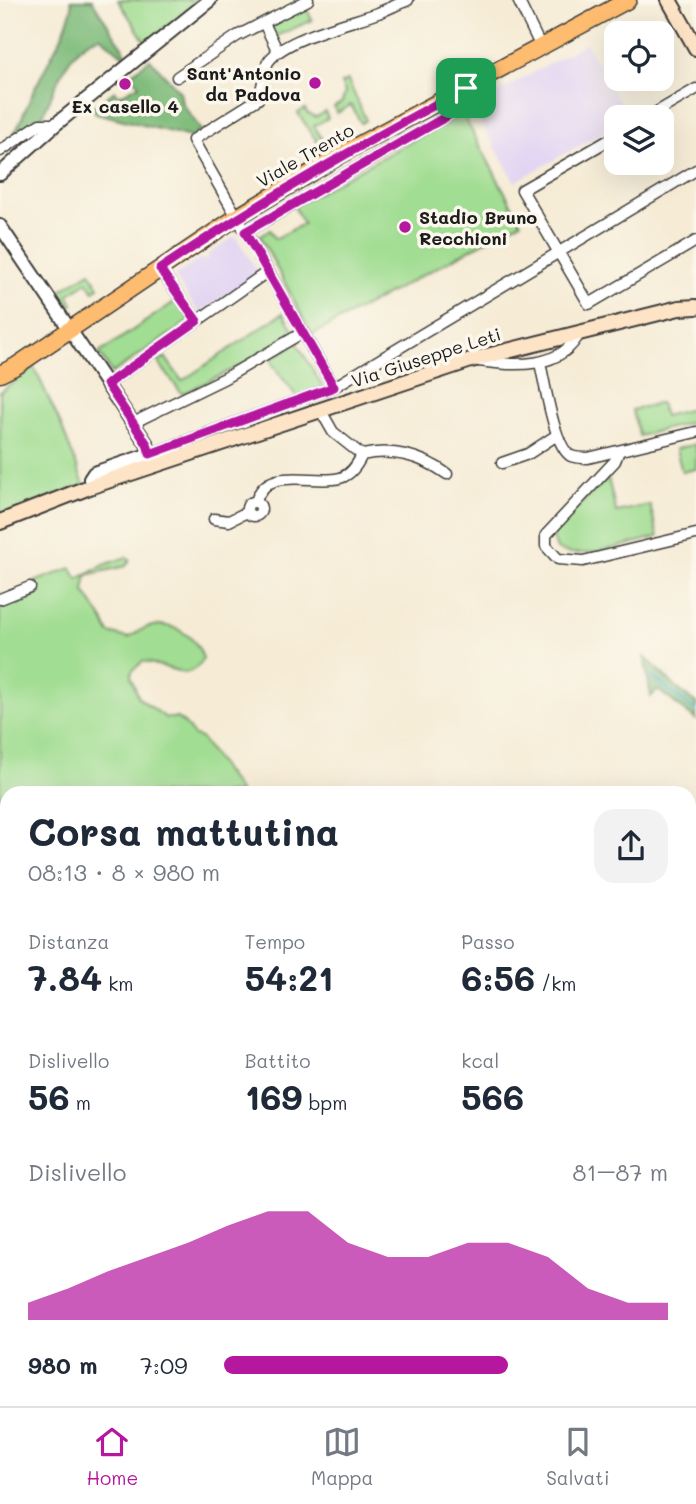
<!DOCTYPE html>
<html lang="it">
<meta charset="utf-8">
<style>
:root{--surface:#fff;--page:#f2f2f3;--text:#1f2937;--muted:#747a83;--line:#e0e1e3;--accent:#b5179e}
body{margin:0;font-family:Mali,sans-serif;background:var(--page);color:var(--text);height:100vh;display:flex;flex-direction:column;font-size:26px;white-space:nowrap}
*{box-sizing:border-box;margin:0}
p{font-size:23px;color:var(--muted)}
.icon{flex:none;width:38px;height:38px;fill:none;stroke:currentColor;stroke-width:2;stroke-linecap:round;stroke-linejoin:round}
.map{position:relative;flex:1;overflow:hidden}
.sheet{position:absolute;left:0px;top:786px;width:696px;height:621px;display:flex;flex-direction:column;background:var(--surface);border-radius:21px 21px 0 0;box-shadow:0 7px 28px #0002}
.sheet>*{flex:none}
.buttons{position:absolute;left:604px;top:21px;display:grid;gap:14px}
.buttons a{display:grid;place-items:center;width:70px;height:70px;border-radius:14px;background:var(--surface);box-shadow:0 7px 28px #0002;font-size:35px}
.pin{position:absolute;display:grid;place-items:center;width:60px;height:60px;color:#fff;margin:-30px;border-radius:14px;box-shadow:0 4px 10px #0006}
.round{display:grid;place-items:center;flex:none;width:74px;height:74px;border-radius:21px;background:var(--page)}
.headline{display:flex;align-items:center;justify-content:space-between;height:119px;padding:0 28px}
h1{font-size:38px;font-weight:700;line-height:52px}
.figures{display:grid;grid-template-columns:repeat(3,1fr);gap:10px;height:119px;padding:7px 28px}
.figures div{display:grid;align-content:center}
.figures b{font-size:35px;font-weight:700}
.figures small{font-size:19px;font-weight:400}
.figures p{font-size:19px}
.chart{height:196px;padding:14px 28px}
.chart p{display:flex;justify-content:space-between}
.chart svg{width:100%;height:126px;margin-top:7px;fill:var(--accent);opacity:.7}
ul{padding:0 28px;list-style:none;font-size:23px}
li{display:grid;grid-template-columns:112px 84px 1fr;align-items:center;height:52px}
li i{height:18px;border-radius:9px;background:var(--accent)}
.menu{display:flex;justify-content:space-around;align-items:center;height:98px;border-top:2px solid var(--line);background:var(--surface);font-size:19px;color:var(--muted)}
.menu a{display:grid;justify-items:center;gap:4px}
.menu .current{color:var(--accent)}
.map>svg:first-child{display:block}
</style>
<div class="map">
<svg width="696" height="1406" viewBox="0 0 696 1406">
<rect width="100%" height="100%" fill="#fbf7ec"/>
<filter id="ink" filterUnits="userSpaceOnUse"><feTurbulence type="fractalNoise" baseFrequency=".0143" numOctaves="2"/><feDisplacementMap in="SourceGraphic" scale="14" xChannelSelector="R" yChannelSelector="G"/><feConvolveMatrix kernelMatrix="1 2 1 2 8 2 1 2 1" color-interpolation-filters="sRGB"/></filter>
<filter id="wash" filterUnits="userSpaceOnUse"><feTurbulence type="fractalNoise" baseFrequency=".00686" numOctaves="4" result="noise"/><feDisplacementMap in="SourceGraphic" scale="28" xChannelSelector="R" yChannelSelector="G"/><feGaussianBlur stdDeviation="1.57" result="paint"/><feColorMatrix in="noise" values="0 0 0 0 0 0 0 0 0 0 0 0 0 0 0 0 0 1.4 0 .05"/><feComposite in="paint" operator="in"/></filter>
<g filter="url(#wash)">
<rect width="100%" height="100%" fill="#f6ecd6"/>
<!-- built -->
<path fill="#e2d4f3" d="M 586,43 L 628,117 L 616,117 L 616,125 L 515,182 L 472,107 Z
M 235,236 L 259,273 L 199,313 L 174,276 L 201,258 L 204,261 L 209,258 L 207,255 Z"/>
<!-- green -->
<path fill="#a1dd92" stroke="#5e7c57" stroke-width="2" d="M 118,0 L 200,0 L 146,43 Z
M 305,5 L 312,20 L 275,37 L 268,23 Z
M 348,80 L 366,120 L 361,123 L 351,105 L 337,113 L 334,107 L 342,102 L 345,92 L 341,83 Z
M 305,109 L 307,113 L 316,117 L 325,112 L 328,118 L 314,126 L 324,143 L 320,146 L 298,113 Z
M 462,113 L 521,222 L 312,335 L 260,236 L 270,230 L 275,239 L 303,224 L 294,206 Z
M 90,272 L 99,287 L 94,291 L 87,282 L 68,295 L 73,304 L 70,307 L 60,291 Z
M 179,299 L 193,319 L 112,373 L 99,353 Z
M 283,313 L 294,331 L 242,365 L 182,394 L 158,362 L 165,357 L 182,381 Z
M 297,343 L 323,387 L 298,398 L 274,367 L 271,359 Z
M 34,367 L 61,425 L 84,485 L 0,516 L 0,392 Z
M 660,403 L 664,416 L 696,408 L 696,421 L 639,436 L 632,410 Z
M 696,444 L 696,469 L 682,472 L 676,449 Z
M 608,478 L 616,512 L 650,505 L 658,537 C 634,542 578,562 557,549 L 553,538 L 559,524 Z
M 126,557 L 130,560 L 126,566 L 87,575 L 84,591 L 104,622 L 109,633 L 128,638 C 135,635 140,629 148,627 C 171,620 196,635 203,658 C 200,667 193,671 185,673 L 143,661 L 132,671 L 131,677 L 139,698 L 166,718 L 177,718 L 185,724 L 194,736 L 201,738 L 240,793 L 7,793 L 7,1126 L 0,1129 L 0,603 L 22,595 L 23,593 L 36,587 L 34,582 L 71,568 L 78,579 L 104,565 Z"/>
<!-- forest -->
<path fill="#80bc7c" stroke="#4e6c4c" stroke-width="2" d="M 71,0 L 92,0 L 126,53 L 126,58 L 101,37 C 70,40 52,95 41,120 L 32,123 L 1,148 L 17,129 L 34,90 L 63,34 L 72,8 Z
M 150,59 L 180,92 L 182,103 L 201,130 L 190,137 L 96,113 L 92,108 L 115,91 L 119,96 L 139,85 L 131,74 Z
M 644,656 L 678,689 L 696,703 L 696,720 L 662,693 L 657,690 L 651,697 Z"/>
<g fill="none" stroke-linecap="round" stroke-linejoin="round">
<!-- stream -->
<path stroke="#4aa6c8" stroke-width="2.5" d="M 651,676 L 696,711
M 690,987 L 696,982
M 0,1308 L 7,1309"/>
</g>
</g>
<g filter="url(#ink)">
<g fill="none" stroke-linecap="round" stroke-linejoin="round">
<defs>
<path id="minor" d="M 518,0 L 541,47
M 264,23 L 278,52
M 177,77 L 237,36 L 308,0
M 648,117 L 696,89
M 616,136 L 522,190 L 589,304 L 696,241
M 0,151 L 40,124 L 56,124
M 245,232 L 461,108 L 466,100 L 466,88
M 160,269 L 197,321
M 479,361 C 513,366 562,370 580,332
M 540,363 C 545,383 554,447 571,456 C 576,458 583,458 588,458 L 696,432
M 107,384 L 267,272
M 334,387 L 193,140 L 258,99 C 264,87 263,71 268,62 C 284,38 350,23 378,13 C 388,9 398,4 408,0
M 321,411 L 333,432 L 362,455 C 392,448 422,456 447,474
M 134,425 L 141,419 L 225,378 L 302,333
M 619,451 L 615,461 L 546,535 L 546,546 L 558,559 L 583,561 L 696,534
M 150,454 L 334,387 L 696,170
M 502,463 L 528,454 L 557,435
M247 509a7 7 0 1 1 14 0a7 7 0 1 1-14 0Z
M 256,502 C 265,464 314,485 340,478 C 351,475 357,465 362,455
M 214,519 L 229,521 L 247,512
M 0,599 L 30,587
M 0,1133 L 7,1130
M 690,1300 L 696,1297
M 336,1406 L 358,1400"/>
<path id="tertiary" d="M 0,174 L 56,124 L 210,0
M 0,226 L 147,444 L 150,454 L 94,473 L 90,479 L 92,486"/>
<path id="secondary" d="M 669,0 L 696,48
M 0,522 L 92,486 L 471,360 L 679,308 L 696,307"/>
<path id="primary" d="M 0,374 L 16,366 L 237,217 L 349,150 L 628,0"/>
</defs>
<!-- minor casing -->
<use href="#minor" stroke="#3d3b38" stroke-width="13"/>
<!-- tertiary casing -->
<use href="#tertiary" stroke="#3d3b38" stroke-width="16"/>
<!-- secondary casing -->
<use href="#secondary" stroke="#3d3b38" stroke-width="18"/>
<!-- primary casing -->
<use href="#primary" stroke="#3d3b38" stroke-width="19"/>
<!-- minor -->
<use href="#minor" stroke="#fff" stroke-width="10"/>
<!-- tertiary -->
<use href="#tertiary" stroke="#fff" stroke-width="12"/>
<!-- secondary -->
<use href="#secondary" stroke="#fee4c6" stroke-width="14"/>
<!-- primary -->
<use href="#primary" stroke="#fdbc70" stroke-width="16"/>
</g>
</g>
<g fill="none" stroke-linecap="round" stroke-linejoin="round" filter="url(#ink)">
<defs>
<path id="route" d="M 466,88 L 466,100 L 461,108 L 245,232 L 334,387 L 150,454 L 147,444 L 107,384 L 197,321 L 160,269 C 259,202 361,144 466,88 Z"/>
</defs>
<!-- route casing -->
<use href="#route" stroke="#fff" stroke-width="14"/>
<!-- route -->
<use href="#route" stroke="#b5179e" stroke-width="9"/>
</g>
<!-- markers -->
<g fill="#b5179e" stroke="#fbf7ec" stroke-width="2.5">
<circle cx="315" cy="83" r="7"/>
<circle cx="125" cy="84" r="7"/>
<circle cx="405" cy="227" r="7"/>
</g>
<g text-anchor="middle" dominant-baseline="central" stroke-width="7" stroke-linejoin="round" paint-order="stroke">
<!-- poi labels -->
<g font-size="18" font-weight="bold" fill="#1c1c1c" stroke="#fbf7ec" text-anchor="end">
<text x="301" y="73">Sant'Antonio<tspan x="301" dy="21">da Padova</tspan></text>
<text x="125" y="106" text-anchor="middle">Ex casello 4</text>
<text x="419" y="217" text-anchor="start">Stadio Bruno<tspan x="419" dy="21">Recchioni</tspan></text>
</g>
<!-- street labels -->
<g font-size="18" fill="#1c1c1c" stroke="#fbf7ec">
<text transform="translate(305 155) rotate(-30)">Viale Trento</text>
<text transform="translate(426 357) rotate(-18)">Via Giuseppe Leti</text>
</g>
</g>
</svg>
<div class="buttons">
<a><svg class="icon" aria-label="locate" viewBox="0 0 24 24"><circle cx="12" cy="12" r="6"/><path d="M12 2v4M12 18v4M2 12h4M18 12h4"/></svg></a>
<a><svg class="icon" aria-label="layers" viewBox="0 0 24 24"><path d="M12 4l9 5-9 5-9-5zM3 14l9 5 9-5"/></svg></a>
</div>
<div class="pin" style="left:466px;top:88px;background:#1e9e55"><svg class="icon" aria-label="arrive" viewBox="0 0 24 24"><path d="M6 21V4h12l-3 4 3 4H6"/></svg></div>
<section class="sheet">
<div class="headline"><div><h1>Corsa mattutina</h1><p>08:13 · 8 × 980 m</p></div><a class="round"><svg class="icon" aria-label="share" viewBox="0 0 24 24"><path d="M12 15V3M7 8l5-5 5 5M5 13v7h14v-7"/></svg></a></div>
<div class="figures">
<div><p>Distanza</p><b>7.84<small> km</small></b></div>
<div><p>Tempo</p><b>54:21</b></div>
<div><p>Passo</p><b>6:56<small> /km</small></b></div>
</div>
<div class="figures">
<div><p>Dislivello</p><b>56<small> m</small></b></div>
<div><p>Battito</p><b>169<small> bpm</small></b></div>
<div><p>kcal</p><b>566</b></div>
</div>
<div class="chart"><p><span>Dislivello</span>81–87 m</p>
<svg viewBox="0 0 160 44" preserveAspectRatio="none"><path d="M0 44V38L10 33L20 27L30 22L40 17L50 11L60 6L70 6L80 17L90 22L100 22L110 17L120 17L130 22L140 33L150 38L160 38V44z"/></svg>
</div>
<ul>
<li><b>980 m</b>7:09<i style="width:64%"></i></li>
</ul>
</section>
</div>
<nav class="menu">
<a class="current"><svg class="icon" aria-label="home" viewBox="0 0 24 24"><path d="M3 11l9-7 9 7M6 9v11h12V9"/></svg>Home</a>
<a><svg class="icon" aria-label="map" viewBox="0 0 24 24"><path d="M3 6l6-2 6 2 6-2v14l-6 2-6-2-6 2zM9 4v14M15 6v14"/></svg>Mappa</a>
<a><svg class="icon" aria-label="saved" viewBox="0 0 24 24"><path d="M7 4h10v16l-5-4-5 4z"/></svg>Salvati</a>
</nav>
